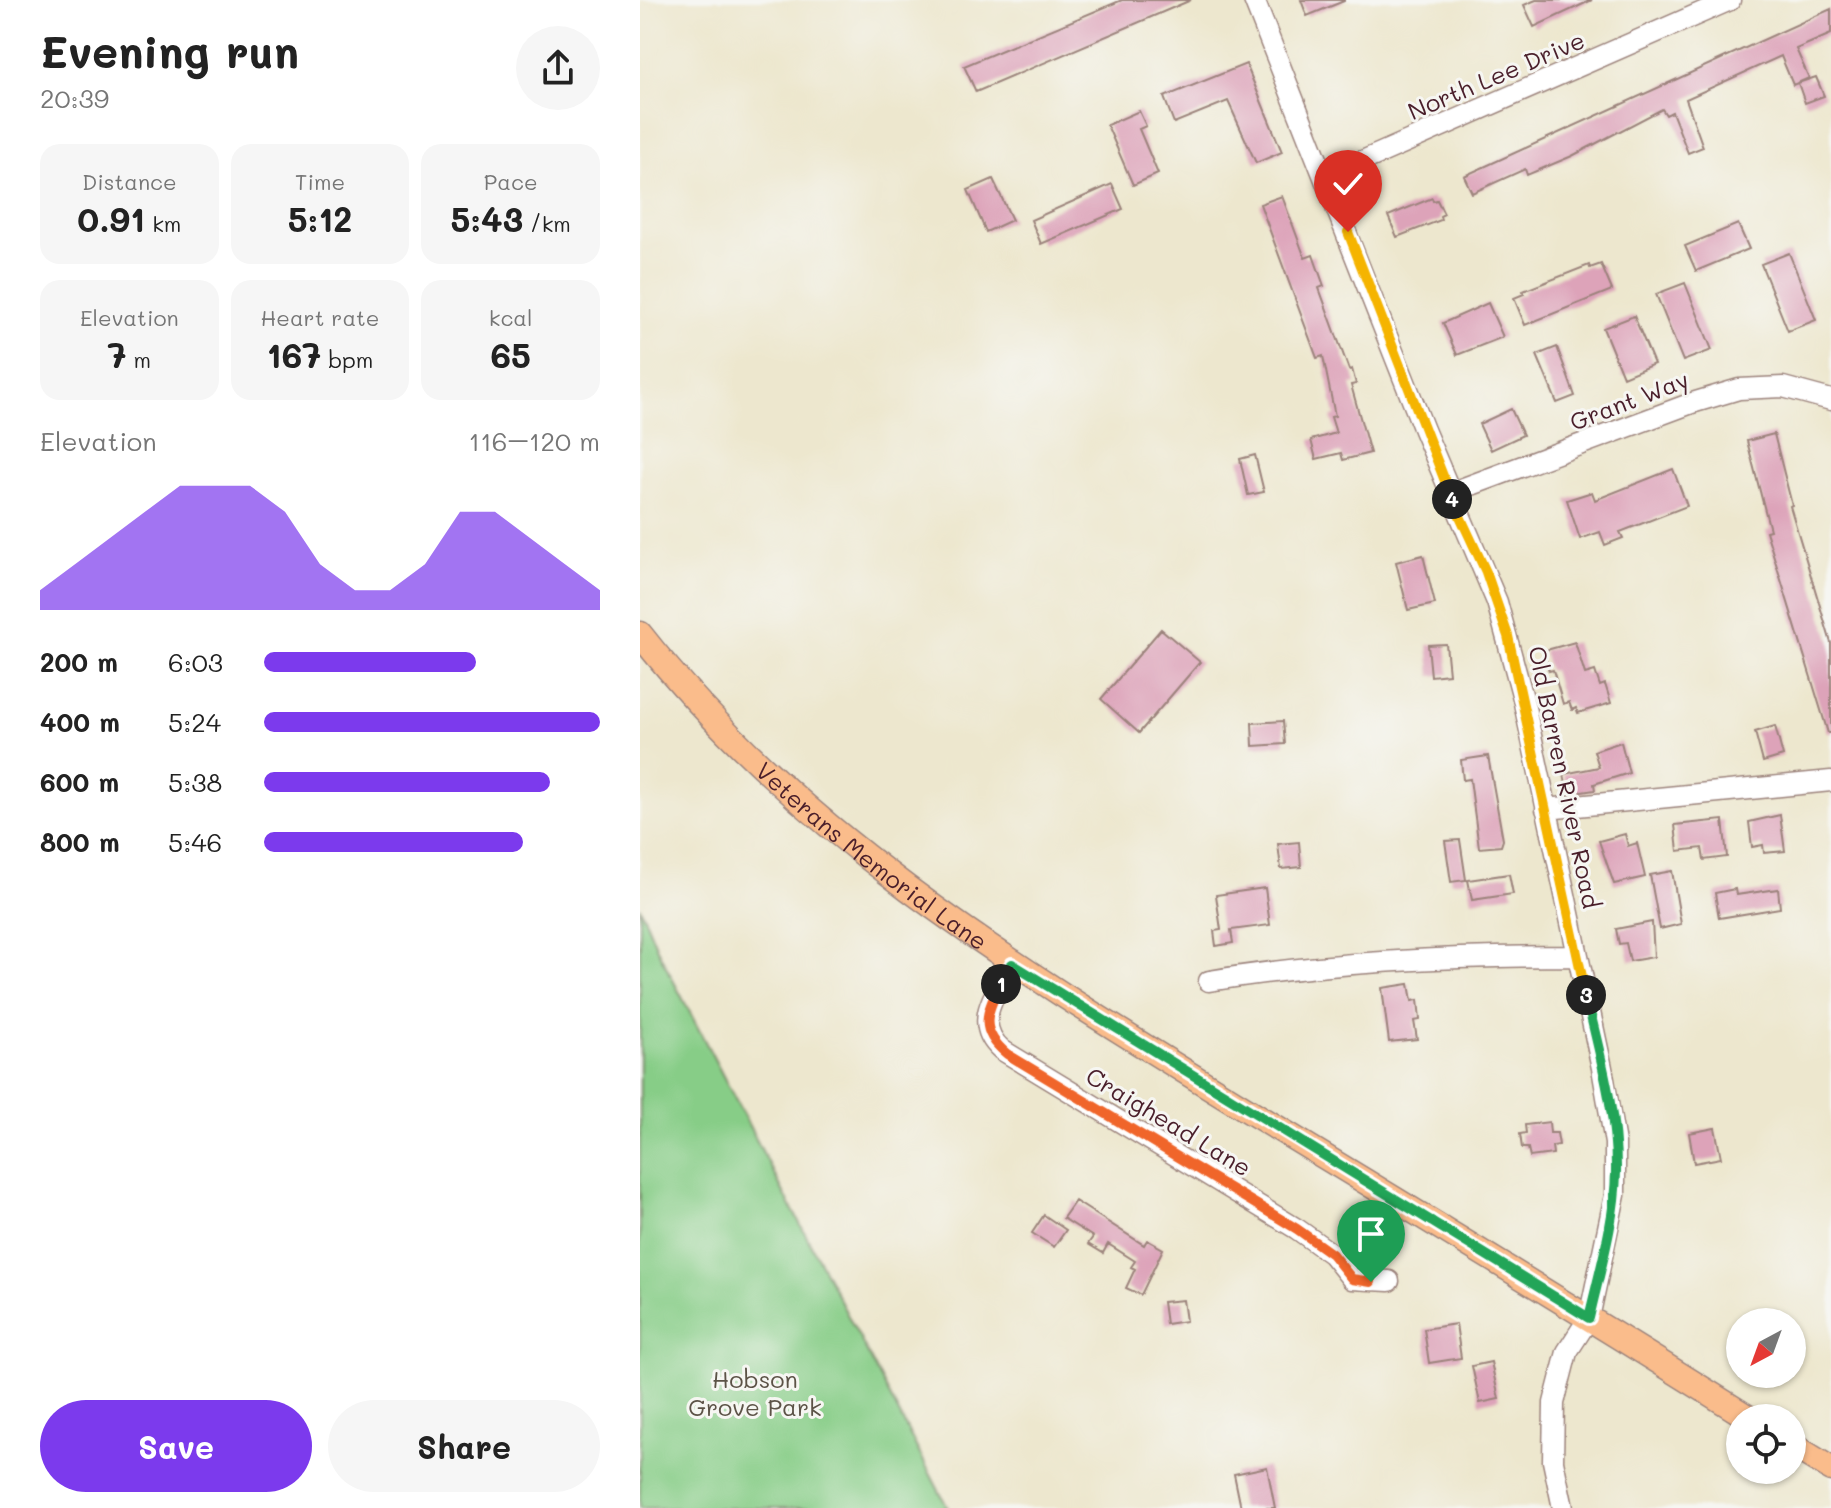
<!DOCTYPE html>
<meta charset="utf-8">
<style>
:root{--surface:#fff;--page:#f6f6f6;--text:#222;--muted:#767676;--accent:#7c3aed}
body{margin:0;font-family:Mali,sans-serif;background:var(--page);color:var(--text);height:100vh;display:flex;flex-direction:column;font-size:30px;white-space:nowrap}
*{box-sizing:border-box;margin:0}
p{font-size:26px;color:var(--muted)}
.icon{flex:none;width:44px;height:44px;fill:none;stroke:currentColor;stroke-width:2;stroke-linecap:round;stroke-linejoin:round}
.map{position:relative;flex:1;overflow:hidden}
.side{display:flex;flex-direction:column;background:var(--surface);width:640px}
.side>*{flex:none}
.needle{width:52px;rotate:221deg}
.tools{position:absolute;left:1086px;top:1308px;display:grid;gap:16px}
.tools a{display:grid;place-items:center;width:80px;height:80px;border-radius:50%;background:var(--surface);box-shadow:0 2px 6px #0004;font-size:40px}
.pin{position:absolute;display:grid;place-items:center;width:68px;height:68px;color:#fff;margin:-82px -34px;border-radius:50% 50% 50% 0;rotate:-45deg;box-shadow:0 0 8px #0007}
.pin .icon{rotate:45deg}
.km{position:absolute;width:40px;height:40px;margin:-20px;border-radius:50%;background:#222;color:#fff;font-size:22px;line-height:40px;text-align:center}
.round{display:grid;place-items:center;flex:none;width:84px;height:84px;border-radius:42px;background:var(--page)}
.head{display:flex;align-items:center;justify-content:space-between;height:136px;padding:0 40px}
h1{font-size:44px;font-weight:700;line-height:60px}
.metrics{display:grid;grid-template-columns:repeat(3,1fr);gap:12px;height:136px;padding:8px 40px}
.metrics div{display:grid;align-content:center;border-radius:20px;background:var(--page);text-align:center}
.metrics b{font-size:34px;font-weight:700}
.metrics small{font-size:22px;font-weight:400}
.metrics p{font-size:22px}
.chart{height:224px;padding:16px 40px}
.chart p{display:flex;justify-content:space-between}
.chart svg{width:100%;height:144px;margin-top:8px;fill:var(--accent);opacity:.7}
.button{display:flex;gap:16px;margin-top:auto;padding:16px 40px}
.button a{flex:1;height:92px;border-radius:48px;background:var(--accent);color:#fff;font-size:32px;font-weight:700;line-height:92px;text-align:center}
.button a+a{background:var(--page);color:var(--text)}
ul{padding:0 40px;list-style:none;font-size:26px}
li{display:grid;grid-template-columns:128px 96px 1fr;align-items:center;height:60px}
li i{height:20px;border-radius:10px;background:var(--accent)}
main{display:flex;flex:1;min-height:0}
.map>svg:first-child{display:block}
</style>
<main>
<section class="side">
<div class="head"><div><h1>Evening run</h1><p>20:39</p></div><a class="round"><svg class="icon" aria-label="share" viewBox="0 0 24 24"><path d="M12 15V3M7 8l5-5 5 5M5 13v7h14v-7"/></svg></a></div>
<div class="metrics">
<div><p>Distance</p><b>0.91<small> km</small></b></div>
<div><p>Time</p><b>5:12</b></div>
<div><p>Pace</p><b>5:43<small> /km</small></b></div>
</div>
<div class="metrics">
<div><p>Elevation</p><b>7<small> m</small></b></div>
<div><p>Heart rate</p><b>167<small> bpm</small></b></div>
<div><p>kcal</p><b>65</b></div>
</div>
<div class="chart"><p><span>Elevation</span>116–120 m</p>
<svg viewBox="0 0 160 44" preserveAspectRatio="none"><path d="M0 44V38L10 30L20 22L30 14L40 6L50 6L60 6L70 14L80 30L90 38L100 38L110 30L120 14L130 14L140 22L150 30L160 38V44z"/></svg>
</div>
<ul>
<li><b>200 m</b>6:03<i style="width:63%"></i></li>
<li><b>400 m</b>5:24<i style="width:100%"></i></li>
<li><b>600 m</b>5:38<i style="width:85%"></i></li>
<li><b>800 m</b>5:46<i style="width:77%"></i></li>
</ul>
<div class="button"><a>Save</a><a>Share</a></div>
</section>
<div class="map">
<svg width="1191" height="1508" viewBox="0 0 1191 1508">
<rect width="100%" height="100%" fill="#f6f6f2"/>
<filter id="ink" filterUnits="userSpaceOnUse"><feTurbulence type="fractalNoise" baseFrequency=".0125" numOctaves="2"/><feDisplacementMap in="SourceGraphic" scale="16" xChannelSelector="R" yChannelSelector="G"/><feConvolveMatrix kernelMatrix="1 2 1 2 8 2 1 2 1" color-interpolation-filters="sRGB"/></filter>
<filter id="wash" filterUnits="userSpaceOnUse"><feTurbulence type="fractalNoise" baseFrequency=".006" numOctaves="4" result="noise"/><feDisplacementMap in="SourceGraphic" scale="32" xChannelSelector="R" yChannelSelector="G"/><feGaussianBlur stdDeviation="1.8" result="paint"/><feColorMatrix in="noise" values="0 0 0 0 0 0 0 0 0 0 0 0 0 0 0 0 0 1.4 0 .05"/><feComposite in="paint" operator="in"/></filter>
<g filter="url(#wash)">
<rect width="100%" height="100%" fill="#ede7ce"/>
<!-- green -->
<path fill="#87cd87" stroke="#687659" stroke-width="2" d="M 0,907 L 19,953 L 308,1508 L 0,1508 Z"/>
<g id="blocks">
<!-- building -->
<path fill="#dda3b9" d="M 482,0 L 551,0 L 336,92 L 324,66 Z
M 661,0 L 704,0 L 704,1 L 667,16 Z
M 896,0 L 952,0 L 894,27 L 884,5 Z
M 1191,9 L 1191,34 L 1156,49 L 1169,78 L 1153,85 L 1141,56 L 1046,99 L 1063,147 L 1048,153 L 1032,112 L 1026,115 L 1022,109 L 932,156 L 887,175 L 885,169 L 832,193 L 824,176 Z
M 606,64 L 642,152 L 616,163 L 588,101 L 534,123 L 524,97 Z
M 1176,77 L 1184,96 L 1165,103 L 1158,83 Z
M 499,111 L 506,126 L 499,129 L 518,174 L 493,185 L 467,125 Z
M 353,179 L 372,220 L 346,232 L 328,190 Z
M 472,184 L 483,209 L 401,244 L 391,220 Z
M 642,196 L 665,258 L 673,255 L 684,286 L 679,288 L 709,370 L 712,369 L 716,384 L 711,385 L 730,453 L 703,460 L 701,453 L 676,459 L 671,440 L 696,433 L 691,417 L 695,416 L 683,356 L 677,358 L 620,204 Z
M 792,198 L 793,201 L 797,200 L 804,214 L 800,216 L 801,220 L 757,237 L 748,216 Z
M 1098,224 L 1109,249 L 1056,271 L 1045,246 Z
M 1149,253 L 1176,320 L 1148,331 L 1121,264 Z
M 961,264 L 972,290 L 885,325 L 874,298 L 884,294 L 883,291 L 949,265 L 950,268 Z
M 1045,283 L 1072,350 L 1043,361 L 1016,294 Z
M 848,303 L 863,337 L 817,355 L 803,323 Z
M 994,316 L 1014,364 L 983,377 L 963,328 Z
M 917,347 L 935,396 L 917,403 L 897,355 Z
M 871,409 L 883,435 L 851,450 L 839,424 Z
M 1134,434 L 1152,505 L 1150,506 L 1191,643 L 1191,733 L 1188,733 L 1126,531 L 1130,530 L 1107,441 Z
M 615,455 L 624,492 L 608,495 L 600,459 Z
M 1033,469 L 1047,506 L 980,532 L 983,538 L 965,545 L 960,532 L 940,539 L 927,500 L 952,492 L 955,500 Z
M 783,555 L 795,604 L 768,610 L 756,562 Z
M 521,629 L 560,662 L 499,733 L 461,699 Z
M 935,642 L 945,674 L 955,671 L 960,686 L 965,684 L 971,703 L 938,713 L 936,708 L 932,710 L 929,702 L 923,704 L 913,670 L 909,671 L 903,651 Z
M 806,644 L 809,674 L 791,676 L 788,645 Z
M 643,721 L 645,744 L 613,746 L 612,723 Z
M 1135,726 L 1143,756 L 1123,762 L 1115,732 Z
M 981,742 L 989,773 L 954,784 L 955,790 L 928,794 L 924,774 L 959,767 L 954,751 Z
M 848,756 L 863,840 L 861,846 L 839,848 L 830,779 L 823,780 L 821,760 Z
M 1140,815 L 1145,851 L 1124,853 L 1123,845 L 1112,847 L 1109,822 Z
M 1083,820 L 1087,857 L 1064,860 L 1062,848 L 1038,851 L 1035,825 Z
M 985,834 L 988,846 L 997,843 L 1005,877 L 974,884 L 959,841 Z
M 820,840 L 826,880 L 811,882 L 805,841 Z
M 659,842 L 661,867 L 641,869 L 638,844 Z
M 1032,871 L 1041,924 L 1020,929 L 1010,875 Z
M 869,874 L 873,894 L 832,900 L 828,880 Z
M 625,888 L 630,925 L 591,930 L 593,943 L 576,946 L 574,931 L 581,930 L 576,895 Z
M 1095,889 L 1096,895 L 1138,889 L 1140,908 L 1079,918 L 1075,893 Z
M 1012,922 L 1014,957 L 990,961 L 986,943 L 979,944 L 976,929 Z
M 769,984 L 772,1001 L 778,1000 L 780,1020 L 774,1021 L 777,1039 L 749,1042 L 742,988 Z
M 909,1122 L 910,1133 L 917,1133 L 919,1145 L 912,1146 L 913,1154 L 890,1157 L 888,1148 L 882,1148 L 880,1134 L 886,1133 L 885,1125 Z
M 1075,1128 L 1081,1158 L 1054,1163 L 1049,1133 Z
M 435,1201 L 504,1245 L 507,1240 L 523,1249 L 501,1295 L 486,1288 L 495,1269 L 491,1267 L 495,1261 L 468,1244 L 463,1253 L 448,1244 L 453,1237 L 423,1218 Z
M 404,1215 L 426,1230 L 414,1247 L 392,1233 Z
M 543,1300 L 546,1321 L 526,1324 L 523,1302 Z
M 816,1324 L 821,1358 L 789,1363 L 784,1329 Z
M 851,1362 L 859,1399 L 840,1403 L 832,1366 Z
M 627,1467 L 635,1508 L 601,1508 L 594,1474 Z"/>
</g>
</g>
<g filter="url(#ink)">
<use href="#blocks" fill-opacity="0" stroke="#9c837c" stroke-width="2"/>
<g fill="none" stroke-linecap="round" stroke-linejoin="round">
<defs>
<path id="minor" d="M 614,0 L 784,430 L 857,602 L 883,698 L 962,1068 L 975,1143 L 975,1195 L 949,1318 L 927,1352 L 914,1403 L 913,1461 L 923,1508
M 686,177 L 1090,0
M 810,493 L 1052,403 L 1099,389 L 1143,387 L 1191,400
M 906,809 L 1191,781
M 372,964 C 356,993 331,1023 362,1050 L 657,1229 L 692,1254 L 712,1279 L 749,1281
M 569,981 C 690,961 815,956 937,956"/>
<g id="major">
<path id="s1" d="M 0,634 C 161,839 382,971 601,1106 C 771,1209 941,1312 1109,1418"/>
<path d="M 1152,1445 L 1191,1469"/>
</g>
</defs>
<!-- minor casing -->
<use href="#minor" stroke="#9c837c" stroke-width="23"/>
<!-- major casing -->
<use href="#major" stroke="#9c837c" stroke-width="27"/>
<!-- minor -->
<use href="#minor" stroke="#fff" stroke-width="20"/>
<!-- major -->
<use href="#major" stroke="#fabc8b" stroke-width="24"/>
</g>
</g>
<g fill="none" stroke-linecap="round" stroke-linejoin="round" filter="url(#ink)">
<defs>
<path id="split-1" d="M 361,984 C 345,1013 339,1031 367,1054 L 657,1229 L 692,1254 L 712,1279 L 731,1282"/>
<path id="split-2" d="M 361,984 L 372,964 L 791,1221"/>
<path id="split-3" d="M 791,1221 L 949,1318 C 960,1270 975,1221 976,1172 C 977,1113 959,1052 946,995"/>
<path id="split-4" d="M 812,499 L 846,572 L 868,636 L 946,995"/>
<path id="split-5" d="M 708,232 L 812,499"/>
</defs>
<!-- split-1 casing -->
<use href="#split-1" stroke="#fff" stroke-width="16"/>
<!-- split-2 casing -->
<use href="#split-2" stroke="#fff" stroke-width="16"/>
<!-- split-3 casing -->
<use href="#split-3" stroke="#fff" stroke-width="16"/>
<!-- split-4 casing -->
<use href="#split-4" stroke="#fff" stroke-width="16"/>
<!-- split-5 casing -->
<use href="#split-5" stroke="#fff" stroke-width="16"/>
<!-- split-1 -->
<use href="#split-1" stroke="#f0652b" stroke-width="10"/>
<!-- split-2 -->
<use href="#split-2" stroke="#22a559" stroke-width="10"/>
<!-- split-3 -->
<use href="#split-3" stroke="#22a559" stroke-width="10"/>
<!-- split-4 -->
<use href="#split-4" stroke="#f5b400" stroke-width="10"/>
<!-- split-5 -->
<use href="#split-5" stroke="#f5b400" stroke-width="10"/>
</g>
<g text-anchor="middle" dominant-baseline="central" stroke-width="6" stroke-linejoin="round" paint-order="stroke">
<!-- street labels -->
<g font-size="24" fill="#4a1f2b" stroke="#f6f6f2">
<text transform="translate(856 75) rotate(-23)">North Lee Drive</text>
<text transform="translate(989 400) rotate(-21)">Grant Way</text>
<text transform="translate(925 777) rotate(78)">Old Barren River Road</text>
<text stroke="none"><textPath href="#s1" startOffset="322">Veterans Memorial Lane</textPath></text>
<text transform="translate(529 1121) rotate(31)">Craighead Lane</text>
</g>
<!-- park labels -->
<g font-size="24" fill="#5c5347" stroke="#f6f6f2">
<text x="115" y="1378">Hobson<tspan x="115" dy="28">Grove Park</tspan></text>
</g>
</g>
</svg>
<div class="tools">
<a><svg class="needle" viewBox="-14 -14 28 28"><path d="M0-13l5 13h-10z" fill="#e53935"/><path d="M0 13l5-13h-10z" fill="#767676"/></svg></a>
<a><svg class="icon" aria-label="locate" viewBox="0 0 24 24"><circle cx="12" cy="12" r="6"/><path d="M12 2v4M12 18v4M2 12h4M18 12h4"/></svg></a>
</div>
<div class="pin" style="left:731px;top:1282px;background:#1e9e55"><svg class="icon" aria-label="arrive" viewBox="0 0 24 24"><path d="M6 21V4h12l-3 4 3 4H6"/></svg></div>
<div class="pin" style="left:708px;top:232px;background:#d93025"><svg class="icon" aria-label="check" viewBox="0 0 24 24"><path d="M5 12l5 5 9-10"/></svg></div>
<b class="km" style="left:361px;top:984px">1</b>
<b class="km" style="left:946px;top:995px">3</b>
<b class="km" style="left:812px;top:499px">4</b>
</div>
</main>
